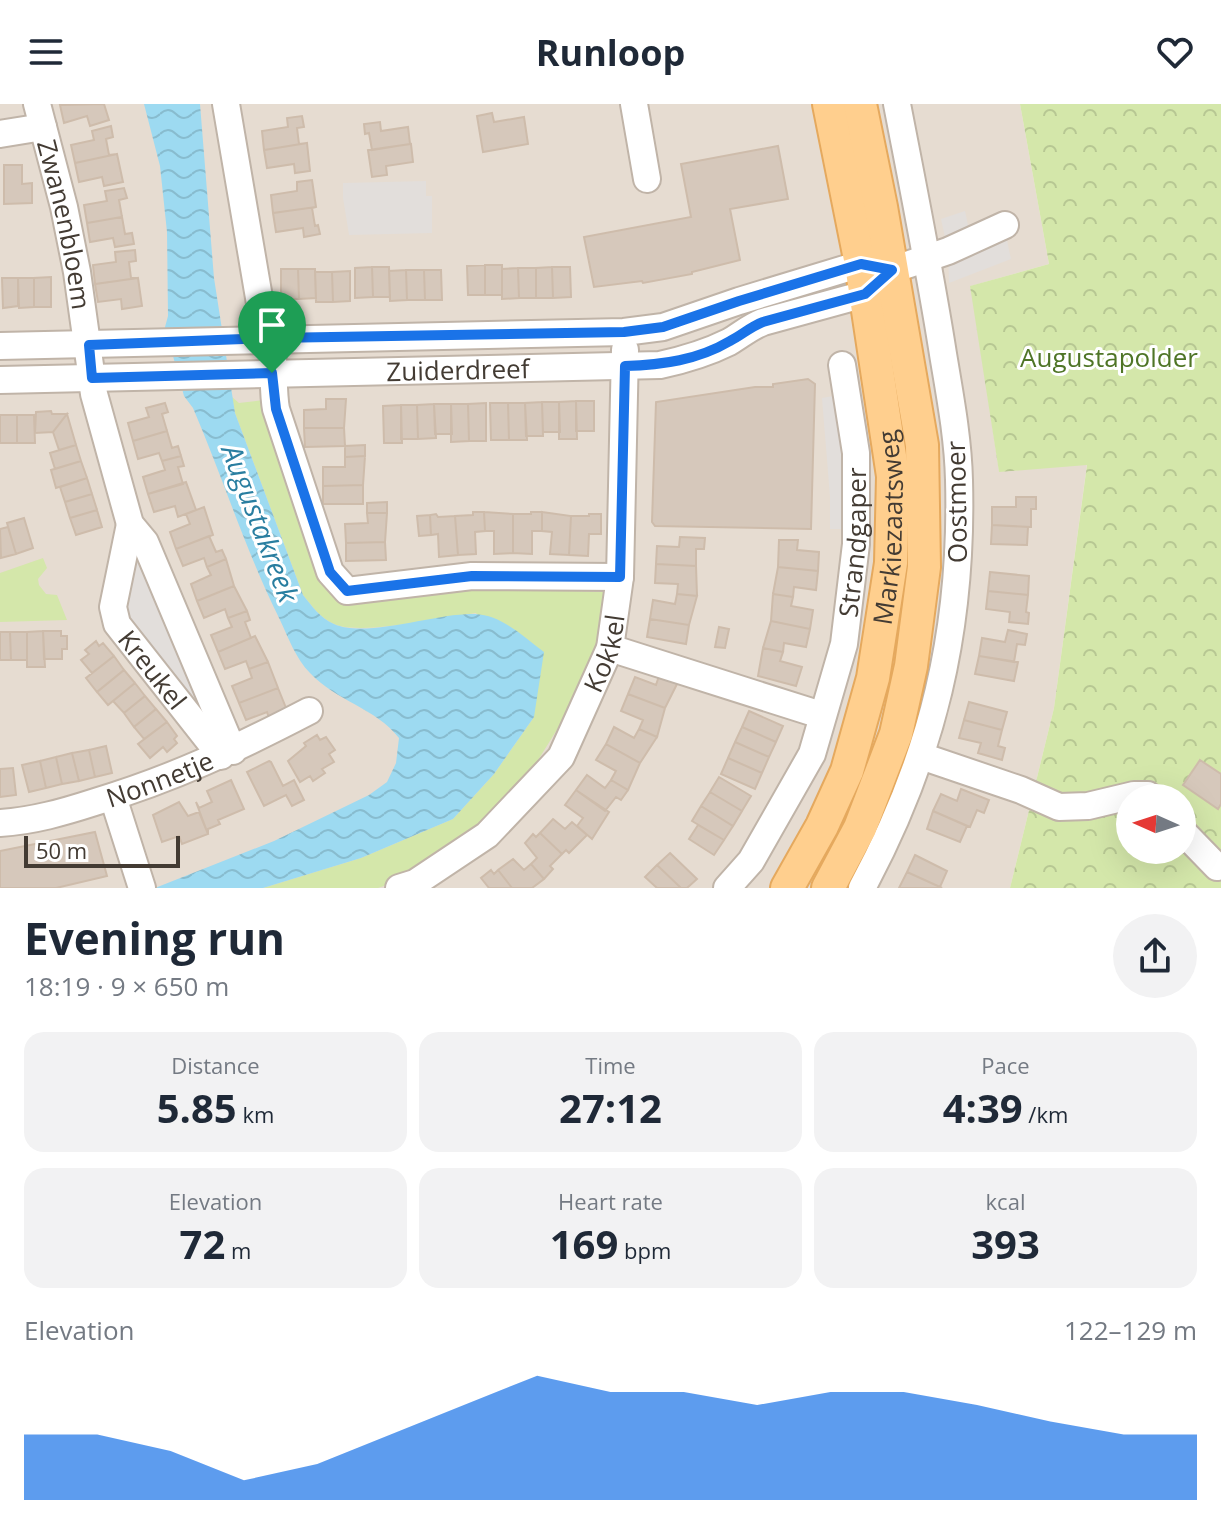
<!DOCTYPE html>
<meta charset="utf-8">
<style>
:root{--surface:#fff;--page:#f2f2f3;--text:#1f2937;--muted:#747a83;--accent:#1a73e8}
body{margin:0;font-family:"Open Sans",sans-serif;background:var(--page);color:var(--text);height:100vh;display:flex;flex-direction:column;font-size:30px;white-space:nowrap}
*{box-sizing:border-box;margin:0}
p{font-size:26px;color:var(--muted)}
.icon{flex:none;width:44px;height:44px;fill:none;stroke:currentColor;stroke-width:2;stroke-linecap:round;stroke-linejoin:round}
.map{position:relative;height:784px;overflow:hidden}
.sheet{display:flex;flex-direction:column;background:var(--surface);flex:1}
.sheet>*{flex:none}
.needle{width:52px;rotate:273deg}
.tools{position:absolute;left:1116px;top:680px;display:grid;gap:16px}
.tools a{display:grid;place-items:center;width:80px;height:80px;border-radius:50%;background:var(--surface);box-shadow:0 8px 32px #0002;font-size:40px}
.scale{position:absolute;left:24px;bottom:20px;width:156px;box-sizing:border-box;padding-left:8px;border:4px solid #433b33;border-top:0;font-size:22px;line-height:28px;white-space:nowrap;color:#433b33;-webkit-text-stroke:6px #fff;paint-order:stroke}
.pin{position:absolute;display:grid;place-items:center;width:68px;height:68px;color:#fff;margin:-82px -34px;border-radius:50% 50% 50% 0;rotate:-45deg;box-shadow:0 0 8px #0007}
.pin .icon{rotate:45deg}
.round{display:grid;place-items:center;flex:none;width:84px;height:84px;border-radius:42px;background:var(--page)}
.summary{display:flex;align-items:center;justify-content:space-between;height:136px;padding:0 24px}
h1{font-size:44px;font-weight:700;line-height:60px}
.figures{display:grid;grid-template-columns:repeat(3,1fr);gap:12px;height:136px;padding:8px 24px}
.figures div{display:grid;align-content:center;border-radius:20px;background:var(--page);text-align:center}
.figures b{font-size:40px;font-weight:700}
.figures small{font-size:22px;font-weight:400}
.figures p{font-size:22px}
.chart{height:224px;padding:16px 24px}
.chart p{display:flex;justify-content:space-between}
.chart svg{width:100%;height:144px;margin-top:8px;fill:var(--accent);opacity:.7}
header{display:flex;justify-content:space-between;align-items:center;height:104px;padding:0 24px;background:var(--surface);font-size:36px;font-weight:700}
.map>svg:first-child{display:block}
</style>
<header><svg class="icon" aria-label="menu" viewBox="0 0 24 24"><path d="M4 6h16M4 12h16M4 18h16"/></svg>Runloop<svg class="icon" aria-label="heart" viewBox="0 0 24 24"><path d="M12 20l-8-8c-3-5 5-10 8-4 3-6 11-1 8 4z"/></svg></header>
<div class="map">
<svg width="1221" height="784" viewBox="0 0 1221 784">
<defs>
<pattern id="park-crowns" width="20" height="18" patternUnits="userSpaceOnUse" patternTransform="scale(2)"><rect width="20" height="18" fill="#d4e7aa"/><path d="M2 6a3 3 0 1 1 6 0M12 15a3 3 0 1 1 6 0" fill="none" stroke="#b7c793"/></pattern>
<pattern id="water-waves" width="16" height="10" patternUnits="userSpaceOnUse" patternTransform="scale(2)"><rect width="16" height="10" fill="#9ddaf1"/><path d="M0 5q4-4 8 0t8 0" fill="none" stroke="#88bccf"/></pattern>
</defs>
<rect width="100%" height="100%" fill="#f2ebe3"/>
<!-- residential -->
<path fill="#e6dcd1" d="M 0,0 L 1020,0 L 1049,160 L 971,182 L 999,367 L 1087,360 L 1054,604 L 1010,784 L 0,784 Z"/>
<!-- green -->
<path fill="#d4e7aa" d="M 232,293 L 239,299 L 263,296 L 329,479 L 605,488 L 597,542 L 568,608 L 535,661 L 479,721 L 413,772 L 378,784 L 263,784 L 361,754 L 453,715 L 494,670 L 534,613 L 476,509 C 446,513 359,532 334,520 C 320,514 312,502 303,491 L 235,309 Z
M 43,454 L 47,464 L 38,475 L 39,481 L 46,490 L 57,491 L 67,516 L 0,518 L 0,469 Z"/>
<!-- park -->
<path fill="url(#park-crowns)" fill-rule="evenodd" d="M 1020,0 L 1221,0 L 1221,784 L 1010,784 L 1054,604 L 1087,361 L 999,368 L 970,182 L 1049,160 ZM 1130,694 L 1182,694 L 1182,746 L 1130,746 Z"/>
<!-- parking -->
<path fill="#e2dedb" d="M 426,77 L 426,92 L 432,92 L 432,129 L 349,131 L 343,94 L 343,79 Z
M 965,107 L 968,121 L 1002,113 L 1011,155 L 949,179 L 948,147 L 941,115 Z
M 838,291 L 844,337 L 846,425 L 830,425 L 830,393 L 822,294 Z
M 127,455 L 152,464 L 212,610 L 194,609 L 121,518 Z"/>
<!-- water -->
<path fill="url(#water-waves)" d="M 144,0 L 200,0 L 214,174 L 235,309 L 303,491 C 312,502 320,514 334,520 C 367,535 438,508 475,510 C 502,511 524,533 544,548 L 534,613 L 494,670 L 453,715 L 361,754 L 263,784 L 155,784 L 274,737 L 369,691 L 387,678 L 396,659 L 399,634 C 376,604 336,597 310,569 C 296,555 288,533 280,516 C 246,448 223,374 193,304 L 184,292 L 165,223 L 168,212 L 167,128 L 160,62 Z"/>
<!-- building -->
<path fill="#d6c8bb" stroke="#cebcab" stroke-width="2" d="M 104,0 L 109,16 L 90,22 L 87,12 L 64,19 L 60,1 Z
M 492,9 L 494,18 L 524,13 L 528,40 L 483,48 L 477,12 Z
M 302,12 L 304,23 L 297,24 L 299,40 L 307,39 L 264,46 L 262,27 L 288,23 L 287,14 Z
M 380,18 L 381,27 L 408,23 L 410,40 L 372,46 L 369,29 L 365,30 L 364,20 Z
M 111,22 L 113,33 L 106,35 L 109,51 L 117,50 L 75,59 L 71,41 L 94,36 L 92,27 Z
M 307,39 L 310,67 L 295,69 L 294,60 L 267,64 L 264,46 Z
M 411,40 L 413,58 L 386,62 L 387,71 L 372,73 L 368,46 Z
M 778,42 L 788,95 L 730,105 L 740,156 L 692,168 L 692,170 L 643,179 L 642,177 L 594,183 L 584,133 L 691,113 L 681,60 Z
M 117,50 L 123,78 L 104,82 L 102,73 L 79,78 L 75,59 Z
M 4,61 L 22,61 L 22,80 L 32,79 L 32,99 L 4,100 Z
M 312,76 L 316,103 L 273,109 L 271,91 L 297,87 L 297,78 Z
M 124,84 L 127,94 L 119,96 L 122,113 L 87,119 L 84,101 L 107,97 L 105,87 Z
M 316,103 L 312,104 L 315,122 L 318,121 L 320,130 L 304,133 L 303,124 L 276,128 L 273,109 Z
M 122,113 L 125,130 L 132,129 L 134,140 L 115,143 L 113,134 L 90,138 L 87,119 Z
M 135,146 L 136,157 L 129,158 L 131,174 L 138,174 L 95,180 L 93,161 L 116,158 L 115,148 Z
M 485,161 L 502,161 L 502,191 L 485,191 Z
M 485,161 L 485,191 L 468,191 L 467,162 Z
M 372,163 L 373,193 L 355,194 L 355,164 Z
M 372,163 L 389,163 L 390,193 L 373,193 Z
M 552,163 L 553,194 L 536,194 L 536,164 Z
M 552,163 L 570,163 L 571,193 L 553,194 Z
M 518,164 L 519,194 L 502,195 L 502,165 Z
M 518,164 L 536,164 L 536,194 L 519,194 Z
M 281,165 L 298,165 L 299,195 L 281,195 Z
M 298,165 L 315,165 L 316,194 L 299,195 Z
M 406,166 L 407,196 L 390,197 L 389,167 Z
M 406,166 L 424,166 L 425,196 L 407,196 Z
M 424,166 L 441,166 L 442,196 L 425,196 Z
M 350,167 L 350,197 L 333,198 L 332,168 Z
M 315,168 L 332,168 L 333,198 L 316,198 Z
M 51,173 L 51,203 L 34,203 L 34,174 Z
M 2,174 L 18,174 L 18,202 L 3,204 Z
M 18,174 L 34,174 L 34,203 L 19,204 Z
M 138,174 L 142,202 L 122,205 L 121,195 L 98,198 L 95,180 Z
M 808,275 L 815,280 L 811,425 L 655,422 L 652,418 L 656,298 L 755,283 L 773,283 L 773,280 Z
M 326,295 L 346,295 L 344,324 L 304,324 L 304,306 L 326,305 Z
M 576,297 L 594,297 L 594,327 L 576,327 Z
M 576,297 L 577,335 L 559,335 L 559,298 Z
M 542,298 L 559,298 L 560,328 L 543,328 Z
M 542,298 L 543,332 L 526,332 L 525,299 Z
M 165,299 L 168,308 L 162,310 L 167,327 L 133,337 L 128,319 L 149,313 L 146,304 Z
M 486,299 L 486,337 L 469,337 L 468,300 Z
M 490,299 L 508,299 L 509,336 L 491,336 Z
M 508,299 L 525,299 L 527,336 L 509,336 Z
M 434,300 L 436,334 L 418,335 L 417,301 Z
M 434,300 L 451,300 L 452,330 L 435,330 Z
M 451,300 L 468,300 L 469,337 L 451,338 Z
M 401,301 L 402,339 L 384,339 L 383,302 Z
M 401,301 L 417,301 L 418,335 L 401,335 Z
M 51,307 L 52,310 L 67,310 L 53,328 L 35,329 L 36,308 Z
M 67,310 L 76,341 L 59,346 L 53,328 Z
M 0,311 L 17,311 L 17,339 L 0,339 Z
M 17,311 L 34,311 L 35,339 L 17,339 Z
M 304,324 L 344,324 L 345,342 L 305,343 Z
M 167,327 L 172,344 L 178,342 L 181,352 L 162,357 L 159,349 L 138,355 L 133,337 Z
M 76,341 L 81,357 L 55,365 L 50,349 Z
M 365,341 L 365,352 L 345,353 L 345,342 Z
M 181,352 L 184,362 L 178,363 L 183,380 L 148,390 L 143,373 L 165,366 L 162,357 Z
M 365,352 L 363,381 L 323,382 L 323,363 L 345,363 L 345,353 Z
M 81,357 L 87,374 L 56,384 L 51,366 Z
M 87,374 L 92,390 L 65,398 L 60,383 Z
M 186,378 L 196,406 L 178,413 L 175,402 L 154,408 L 148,390 Z
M 363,381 L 363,400 L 323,400 L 323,382 Z
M 92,390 L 97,406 L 70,414 L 65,398 Z
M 1016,393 L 1036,393 L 1036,405 L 1031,405 L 1031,423 L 992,421 L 992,403 L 1016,403 Z
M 387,398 L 387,409 L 367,409 L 367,399 Z
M 204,403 L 213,431 L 176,445 L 170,428 L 190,420 L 186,410 Z
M 97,406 L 102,423 L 76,431 L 70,414 Z
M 473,408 L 484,408 L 485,427 L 475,428 L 476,450 L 458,451 L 455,412 L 473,411 Z
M 484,408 L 513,410 L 513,449 L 494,450 L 494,427 L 485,427 Z
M 531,408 L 542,408 L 542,427 L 532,427 L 532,450 L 513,449 L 513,410 L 531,410 Z
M 542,408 L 571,412 L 569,451 L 550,450 L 552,428 L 542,427 Z
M 367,409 L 387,409 L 385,438 L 346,439 L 345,420 L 368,419 Z
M 436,410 L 438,413 L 455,412 L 458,451 L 439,453 L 438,430 L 431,431 L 430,411 Z
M 589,410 L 601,410 L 601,430 L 589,430 L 588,452 L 569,451 L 571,412 L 589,412 Z
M 430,411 L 431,431 L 419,432 L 417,412 Z
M 24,414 L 33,444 L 16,450 L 7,419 Z
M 992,421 L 1028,423 L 1027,441 L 991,440 Z
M 8,423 L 16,450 L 1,454 L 0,425 Z
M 209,432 L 216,448 L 222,446 L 226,455 L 207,463 L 204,454 L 183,462 L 176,445 Z
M 680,433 L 705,434 L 704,445 L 696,445 L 696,462 L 656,460 L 657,442 L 679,443 Z
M 779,436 L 798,436 L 797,446 L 819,448 L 818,467 L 778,463 Z
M 385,438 L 386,456 L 346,457 L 346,439 Z
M 226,455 L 234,482 L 197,497 L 191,480 L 211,471 L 207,463 Z
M 656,460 L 696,462 L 697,492 L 677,490 L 678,480 L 655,479 Z
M 778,463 L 818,467 L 816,486 L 794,483 L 793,493 L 773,490 Z
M 990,468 L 1029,472 L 1028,491 L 988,487 Z
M 234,482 L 247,507 L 228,514 L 225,505 L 204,514 L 197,497 Z
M 988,487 L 1028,491 L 1026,508 L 1029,509 L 1028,520 L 1009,518 L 1010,508 L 986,505 Z
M 677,490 L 697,492 L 689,521 L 650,515 L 653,496 L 675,500 Z
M 773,490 L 793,493 L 791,502 L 813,506 L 810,525 L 771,517 Z
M 247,507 L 250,516 L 245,518 L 251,534 L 218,548 L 211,531 L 232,523 L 228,514 Z
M 650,515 L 689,521 L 686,540 L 647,533 Z
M 771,517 L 810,525 L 806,543 L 784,539 L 783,548 L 763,544 Z
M 719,523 L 729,525 L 725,544 L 715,543 Z
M 1008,526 L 1027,530 L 1025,541 L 1017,540 L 1014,558 L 979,552 L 982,534 L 1005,538 Z
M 43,527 L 45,563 L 27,563 L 27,528 Z
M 43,527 L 61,527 L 61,532 L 67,532 L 67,545 L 62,545 L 62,555 L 44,555 Z
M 0,528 L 10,528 L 11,556 L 0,556 Z
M 10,528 L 27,528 L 27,556 L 11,556 Z
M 255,532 L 268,558 L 249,565 L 246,557 L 225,565 L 218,548 Z
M 96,537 L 99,542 L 103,539 L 114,552 L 92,569 L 81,556 L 89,550 L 85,546 Z
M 763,544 L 783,548 L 780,557 L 802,563 L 796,582 L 758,572 Z
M 114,552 L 124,566 L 97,588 L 86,574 Z
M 979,552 L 1018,558 L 1014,577 L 975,570 Z
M 268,558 L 278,584 L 239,599 L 232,582 L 252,574 L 249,565 Z
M 124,566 L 135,579 L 108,601 L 97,588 Z
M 659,572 L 678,578 L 665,604 L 628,590 L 635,573 L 656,581 Z
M 135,579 L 145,592 L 124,609 L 113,597 Z
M 278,584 L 288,609 L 270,617 L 267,608 L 246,616 L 239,599 Z
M 628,590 L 665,604 L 657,633 L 639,625 L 643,616 L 621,607 Z
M 145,592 L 156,605 L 134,623 L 124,609 Z
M 969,598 L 1007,608 L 1002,626 L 964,616 Z
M 156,605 L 167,618 L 144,635 L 134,623 Z
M 749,607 L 783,622 L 776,638 L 742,623 Z
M 964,616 L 1002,626 L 998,642 L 1005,644 L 1002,656 L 978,649 L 981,639 L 959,634 Z
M 167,618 L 177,632 L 174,635 L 177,639 L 167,648 L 163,643 L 150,654 L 138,640 Z
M 614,623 L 634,634 L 639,625 L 657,633 L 640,659 L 606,640 Z
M 742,623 L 776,638 L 769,653 L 735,638 Z
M 317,631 L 320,636 L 326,633 L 335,646 L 329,650 L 334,658 L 322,665 L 325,669 L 313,677 L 310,672 L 300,678 L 288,657 L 306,642 L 304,639 Z
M 735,638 L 769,653 L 762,669 L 728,654 Z
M 606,640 L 640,659 L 628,686 L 611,676 L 616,667 L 596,656 Z
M 106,642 L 112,669 L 95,673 L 89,646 Z
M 89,646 L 95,673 L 79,677 L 72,649 Z
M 72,649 L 79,677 L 62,680 L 56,653 Z
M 56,653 L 62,680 L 46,684 L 40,657 Z
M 728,654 L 762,669 L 755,685 L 721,670 Z
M 1200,656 L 1221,670 L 1221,700 L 1218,705 L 1183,681 Z
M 40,657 L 46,684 L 29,688 L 22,661 Z
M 269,657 L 271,658 L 283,682 L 294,676 L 304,696 L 292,702 L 286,691 L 264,702 L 247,668 Z
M 13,664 L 16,691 L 0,693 L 0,665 Z
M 587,671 L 605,684 L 611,676 L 628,686 L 621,696 L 616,693 L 605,707 L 576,686 Z
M 719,673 L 751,692 L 742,707 L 710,688 Z
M 231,676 L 244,705 L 218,716 L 220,720 L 208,725 L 208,730 L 196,698 L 199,704 L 212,698 L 207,687 Z
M 961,685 L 989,696 L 984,709 L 977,706 L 970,723 L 933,707 L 941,690 L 957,697 Z
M 576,686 L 609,708 L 592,735 L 577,722 L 583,714 L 565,701 Z
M 710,688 L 742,707 L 733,722 L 701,702 Z
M 179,698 L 188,712 L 199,708 L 208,730 L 182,740 L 179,732 L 162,738 L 153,711 Z
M 701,702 L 733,722 L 724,736 L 692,717 Z
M 933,707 L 967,722 L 960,738 L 927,725 Z
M 553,715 L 565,725 L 572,718 L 587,731 L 569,749 L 566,746 L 562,750 L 540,729 Z
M 698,721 L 724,736 L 714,751 L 689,735 Z
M 95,728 L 107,772 L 56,784 L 0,784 L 0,747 Z
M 540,729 L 562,750 L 550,762 L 553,765 L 544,775 L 531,760 L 537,754 L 525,739 L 533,730 L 536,733 Z
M 670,749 L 697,775 L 687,784 L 681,784 L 657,761 Z
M 915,751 L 947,767 L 940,783 L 907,768 Z
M 513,755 L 524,766 L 531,760 L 544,775 L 532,784 L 512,784 L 498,766 Z
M 657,761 L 681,784 L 657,784 L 645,773 Z
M 491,766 L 494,770 L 498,766 L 512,784 L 489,784 L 481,774 Z
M 907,768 L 940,783 L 942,784 L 899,784 Z"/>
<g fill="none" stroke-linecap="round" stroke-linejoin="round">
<defs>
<g id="minor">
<path id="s1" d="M 37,0 L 64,103 L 77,168 L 94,290 L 130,420 L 145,438 L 233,647"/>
<path d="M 226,0 L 264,223 C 278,245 271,279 276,305 L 330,468 L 347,487 L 472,472 L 620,473"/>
<path d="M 634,0 L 647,75"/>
<path d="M 0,30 L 43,23"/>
<path d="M 0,242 L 624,228 L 663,223 L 739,197 L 861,160 L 878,163"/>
<path id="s2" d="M 0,276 L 660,261 C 683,256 707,249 729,238 C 741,231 750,223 763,218 L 865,190 L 892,166 L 948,147 L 1005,121"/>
<path id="s3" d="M 130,420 L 113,503 L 117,520 L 221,652"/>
<path d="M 610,544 L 821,611"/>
<path d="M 921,652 L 1021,686 L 1059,703 L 1088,702 L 1134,691 L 1148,691 L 1151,694"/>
<path d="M 113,693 L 142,784"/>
<path id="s4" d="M 0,719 C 33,717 64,708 95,698 C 172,675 238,644 309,607"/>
<path d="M 1182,727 L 1217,763"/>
<path id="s5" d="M 399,784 L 415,779 L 487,731 L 561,653 L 610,544 L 620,473 L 625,246"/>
<path id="s6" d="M 727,784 L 751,757 L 812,650 L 844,540 L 856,440 L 856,349 L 842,261"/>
<path d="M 862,784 C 933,652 963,526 959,376 C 958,334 950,292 943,250 C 930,167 913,83 897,0"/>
</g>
<g id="major">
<path id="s7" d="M 787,784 L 822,722 L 847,667 L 873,574 L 891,459 L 893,372 L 861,160 L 829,0"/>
<path d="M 828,784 L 860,724 L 896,630 L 911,562 L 924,463 L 922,341 L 881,103 L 860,0"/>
</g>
</defs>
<!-- minor casing -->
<use href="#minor" stroke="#c0b4a8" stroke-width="30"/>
<!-- major casing -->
<use href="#major" stroke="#e5a95e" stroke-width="36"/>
<!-- minor -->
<use href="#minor" stroke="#fff" stroke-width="26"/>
<!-- major -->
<use href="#major" stroke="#ffcf8e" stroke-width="32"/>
</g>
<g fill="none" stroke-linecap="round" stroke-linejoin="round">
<defs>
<path id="route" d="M 861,160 L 892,166 L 865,190 L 763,218 C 750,223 742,231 730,237 C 698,256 662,261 625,262 L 620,473 L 472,472 L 347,487 L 330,468 L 276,305 L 272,269 L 92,274 L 89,241 L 272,234 L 624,228 L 663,223 L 739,197 Z"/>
</defs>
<!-- route casing -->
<use href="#route" stroke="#fff" stroke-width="16"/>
<!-- route -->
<use href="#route" stroke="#1a73e8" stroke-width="10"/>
</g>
<g text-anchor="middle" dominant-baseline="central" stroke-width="6" stroke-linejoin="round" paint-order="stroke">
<!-- street labels -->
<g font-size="26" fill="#433b33" stroke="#fff">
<text stroke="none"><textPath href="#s1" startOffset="124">Zwanenbloem</textPath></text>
<text stroke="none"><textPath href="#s2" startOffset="458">Zuiderdreef</textPath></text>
<text transform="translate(956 398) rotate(-91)">Oostmoer</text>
<text stroke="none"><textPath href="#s7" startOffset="380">Markiezaatsweg</textPath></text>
<text stroke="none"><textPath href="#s6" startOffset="376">Strandgaper</textPath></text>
<text stroke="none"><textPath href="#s5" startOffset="324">Kokkel</textPath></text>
<text stroke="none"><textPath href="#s3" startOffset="160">Kreukel</textPath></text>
<text stroke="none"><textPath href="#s4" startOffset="166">Nonnetje</textPath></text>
</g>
<!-- park labels -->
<g font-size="26" fill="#4f7526" stroke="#fff">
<text x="1109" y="253">Augustapolder</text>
</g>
<!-- water labels -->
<g font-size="28" font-style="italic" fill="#297ea0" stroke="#fff">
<text transform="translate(261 419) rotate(69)">Augustakreek</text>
</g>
</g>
</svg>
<div class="tools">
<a><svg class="needle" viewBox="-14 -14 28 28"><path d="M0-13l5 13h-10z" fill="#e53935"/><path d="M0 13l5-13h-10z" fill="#747a83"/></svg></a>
</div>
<div class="scale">50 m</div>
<div class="pin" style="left:272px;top:269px;background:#1e9e55"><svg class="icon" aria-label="arrive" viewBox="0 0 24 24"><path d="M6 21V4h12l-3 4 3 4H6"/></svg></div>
</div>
<section class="sheet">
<div class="summary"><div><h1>Evening run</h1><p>18:19 · 9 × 650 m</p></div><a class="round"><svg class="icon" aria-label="share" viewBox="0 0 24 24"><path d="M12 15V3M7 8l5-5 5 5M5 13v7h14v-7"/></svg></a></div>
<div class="figures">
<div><p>Distance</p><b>5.85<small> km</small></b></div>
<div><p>Time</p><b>27:12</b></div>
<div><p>Pace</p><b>4:39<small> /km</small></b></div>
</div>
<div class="figures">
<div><p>Elevation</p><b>72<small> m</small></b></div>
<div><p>Heart rate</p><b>169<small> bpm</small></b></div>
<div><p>kcal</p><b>393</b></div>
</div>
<div class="chart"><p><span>Elevation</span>122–129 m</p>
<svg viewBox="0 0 160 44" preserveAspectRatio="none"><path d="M0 44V24L10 24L20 29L30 38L40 33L50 24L60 15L70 6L80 11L90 11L100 15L110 11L120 11L130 15L140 20L150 24L160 24V44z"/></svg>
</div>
</section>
